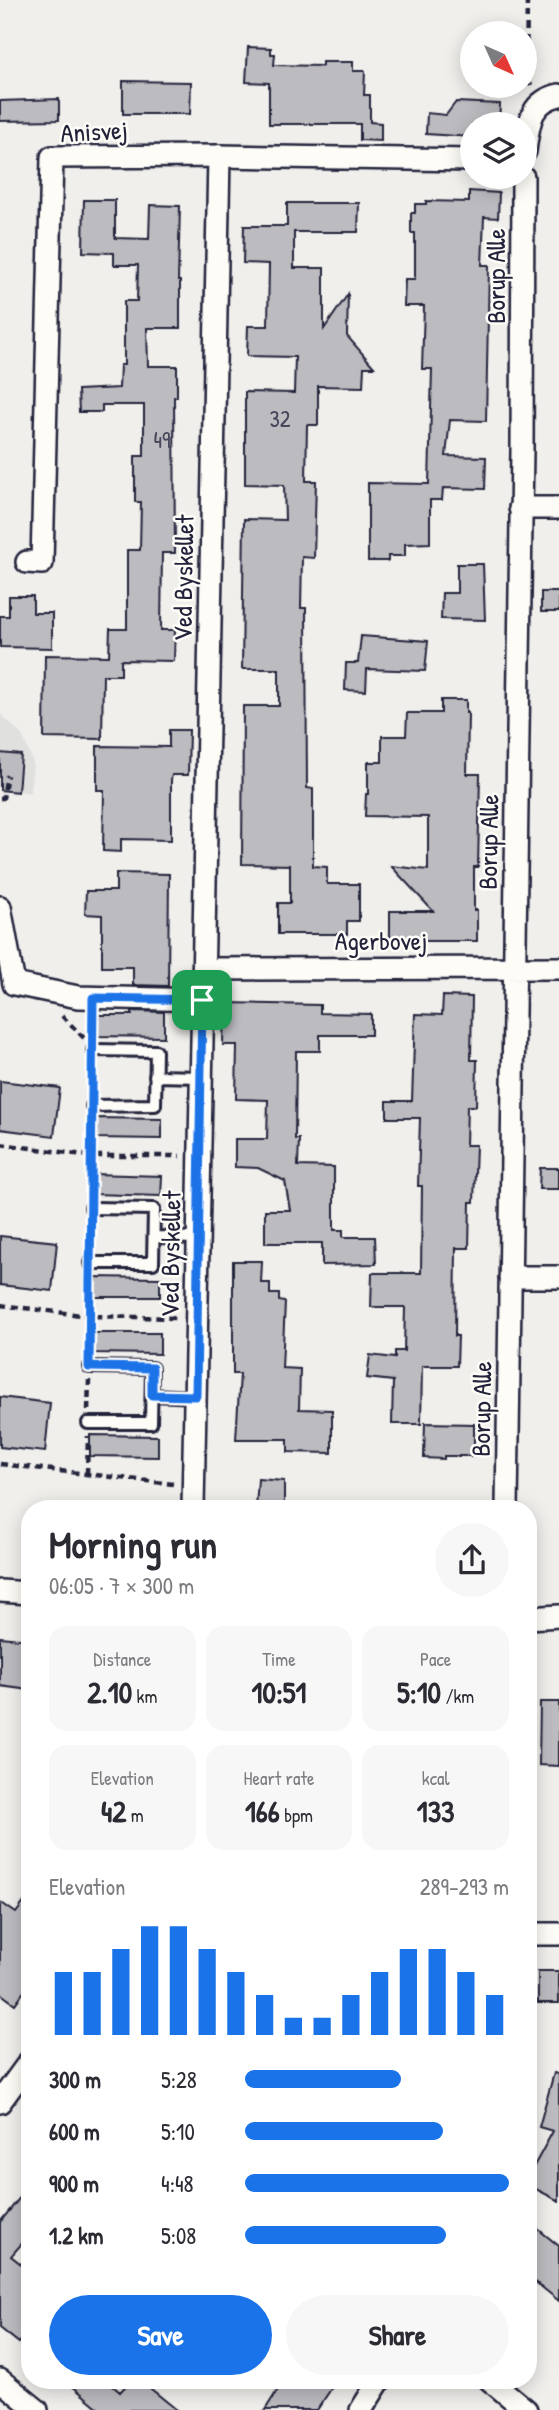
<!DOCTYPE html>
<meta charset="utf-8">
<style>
:root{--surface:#fff;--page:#f7f7f7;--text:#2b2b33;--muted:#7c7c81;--accent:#1a73e8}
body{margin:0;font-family:"Patrick Hand",sans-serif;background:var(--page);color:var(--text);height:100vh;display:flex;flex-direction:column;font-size:26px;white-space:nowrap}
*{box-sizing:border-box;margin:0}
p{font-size:23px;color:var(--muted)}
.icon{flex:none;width:38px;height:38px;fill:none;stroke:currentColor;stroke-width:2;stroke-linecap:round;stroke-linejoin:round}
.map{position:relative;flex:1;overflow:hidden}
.drawer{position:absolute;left:21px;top:1500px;width:516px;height:889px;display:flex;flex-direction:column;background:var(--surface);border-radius:28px;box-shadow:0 4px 18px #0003}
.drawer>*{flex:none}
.needle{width:46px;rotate:135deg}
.controls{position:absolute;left:460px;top:21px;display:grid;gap:14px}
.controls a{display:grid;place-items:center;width:77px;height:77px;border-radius:50%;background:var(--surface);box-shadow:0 4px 18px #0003;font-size:35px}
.pin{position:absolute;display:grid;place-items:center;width:60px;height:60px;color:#fff;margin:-30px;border-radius:14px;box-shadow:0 4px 10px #0006}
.round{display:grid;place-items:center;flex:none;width:74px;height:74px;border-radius:37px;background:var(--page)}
.headline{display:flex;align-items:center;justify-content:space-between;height:119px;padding:0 28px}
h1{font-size:38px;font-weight:700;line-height:52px}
.stats{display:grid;grid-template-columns:repeat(3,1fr);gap:10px;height:119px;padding:7px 28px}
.stats div{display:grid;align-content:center;border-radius:18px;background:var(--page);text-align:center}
.stats b{font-size:30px;font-weight:700}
.stats small{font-size:19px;font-weight:400}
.stats p{font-size:19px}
.chart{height:196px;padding:14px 28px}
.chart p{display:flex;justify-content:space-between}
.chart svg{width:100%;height:126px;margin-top:7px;stroke:var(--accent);stroke-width:6}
.cta{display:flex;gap:14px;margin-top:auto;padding:14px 28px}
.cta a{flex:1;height:80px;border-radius:42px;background:var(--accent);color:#fff;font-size:28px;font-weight:700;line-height:80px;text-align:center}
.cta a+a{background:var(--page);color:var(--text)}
ul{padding:0 28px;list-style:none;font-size:23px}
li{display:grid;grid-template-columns:112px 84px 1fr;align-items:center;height:52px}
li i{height:18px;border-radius:9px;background:var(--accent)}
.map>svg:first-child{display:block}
</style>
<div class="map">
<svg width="559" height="2410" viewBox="0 0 559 2410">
<rect width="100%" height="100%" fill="#f0efec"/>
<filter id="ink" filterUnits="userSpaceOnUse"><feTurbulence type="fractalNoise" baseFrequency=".0143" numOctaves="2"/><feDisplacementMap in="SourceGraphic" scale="14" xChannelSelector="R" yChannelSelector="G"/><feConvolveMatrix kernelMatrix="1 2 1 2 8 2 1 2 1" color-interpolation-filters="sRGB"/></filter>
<g filter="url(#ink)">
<!-- built -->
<path fill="#e0e0df" d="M 0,713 L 22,735 L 33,762 L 30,793 L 0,789 Z"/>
<!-- building -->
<path fill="#bcbcc0" stroke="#22223b" stroke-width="2" d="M 248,47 L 271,48 L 271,54 L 275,54 L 274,65 L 322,66 L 322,62 L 353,62 L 353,71 L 365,71 L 364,95 L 370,95 L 370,122 L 381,123 L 381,141 L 360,140 L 360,124 L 269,124 L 269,83 L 246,82 Z
M 123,81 L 191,82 L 190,114 L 123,114 Z
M 59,99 L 59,120 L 0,121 L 0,101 Z
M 456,102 L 500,104 L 499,124 L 472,124 L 472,137 L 426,134 L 427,113 L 446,115 Z
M 469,191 L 499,193 L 498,218 L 484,217 L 482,265 L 489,265 L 486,421 L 450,420 L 446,456 L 486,457 L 485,489 L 443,488 L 442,500 L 430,500 L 430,543 L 405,544 L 405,556 L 388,556 L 388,561 L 368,561 L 368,483 L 429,484 L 432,369 L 422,369 L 424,306 L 404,306 L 405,279 L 415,279 L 415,233 L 411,233 L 411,213 L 415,213 L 415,204 L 426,204 L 426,201 L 469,202 Z
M 84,200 L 115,200 L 115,238 L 149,239 L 150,205 L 180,206 L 178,281 L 180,281 L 180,328 L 147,328 L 148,366 L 177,366 L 177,397 L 174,397 L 175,553 L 162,553 L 161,630 L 175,630 L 174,661 L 121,660 L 121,675 L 103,675 L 102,739 L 44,738 L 45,655 L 109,656 L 110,629 L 127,629 L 127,550 L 140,550 L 141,502 L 135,502 L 135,456 L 144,456 L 144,405 L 102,405 L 102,412 L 79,412 L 78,390 L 119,388 L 120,365 L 124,365 L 124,301 L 137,301 L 138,265 L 114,265 L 114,253 L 83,252 Z
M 287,203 L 359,203 L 358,232 L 294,232 L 294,268 L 324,268 L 324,329 L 348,294 L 347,336 L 374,367 L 364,367 L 363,387 L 318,386 L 318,425 L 307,425 L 306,481 L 316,481 L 314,558 L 302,557 L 301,608 L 306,608 L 307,788 L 313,789 L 313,866 L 327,867 L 327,884 L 359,884 L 359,921 L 347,921 L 347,934 L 278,934 L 278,903 L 290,903 L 290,865 L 242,864 L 243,706 L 279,706 L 279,669 L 242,669 L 244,519 L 285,520 L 284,485 L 245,484 L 245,392 L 294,393 L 295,357 L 247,356 L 248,326 L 268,326 L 269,264 L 243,263 L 244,226 L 287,226 Z
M 457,564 L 483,564 L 485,620 L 441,619 L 442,593 L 457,593 Z
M 541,592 L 559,592 L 559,612 L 541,612 Z
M 9,596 L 33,596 L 33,613 L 52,613 L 52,648 L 0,647 L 0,616 L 9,616 Z
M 361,636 L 428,641 L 425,671 L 367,669 L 366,691 L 345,690 L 346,663 L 358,663 Z
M 441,700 L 466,700 L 466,713 L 468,713 L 467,774 L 480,774 L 478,867 L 474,867 L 474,910 L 477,910 L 477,941 L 390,941 L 390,911 L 433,911 L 391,866 L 428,870 L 428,817 L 365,816 L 366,794 L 368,794 L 368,762 L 382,762 L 382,736 L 406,736 L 407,713 L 441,713 Z
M 169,730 L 189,730 L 188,775 L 172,775 L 171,780 L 171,840 L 121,839 L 121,852 L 103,851 L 104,790 L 97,790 L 97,746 L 169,747 Z
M 0,753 L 21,755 L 18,792 L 0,790 Z
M 116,873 L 169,874 L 168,986 L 133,985 L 133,967 L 102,967 L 102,915 L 85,914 L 86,891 L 116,891 Z
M 443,996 L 472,997 L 471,1060 L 477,1060 L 476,1106 L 467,1106 L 466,1145 L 476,1145 L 474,1202 L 470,1202 L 469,1248 L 456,1248 L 455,1336 L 458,1336 L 457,1366 L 422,1366 L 421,1424 L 392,1424 L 393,1381 L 367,1378 L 370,1355 L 395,1358 L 395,1351 L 404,1351 L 405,1307 L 371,1307 L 372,1273 L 421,1273 L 422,1186 L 418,1186 L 420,1118 L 387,1118 L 387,1101 L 412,1101 L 415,1014 L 442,1015 Z
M 224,1003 L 320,1005 L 320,1013 L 371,1014 L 371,1035 L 320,1035 L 320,1051 L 296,1051 L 295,1139 L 299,1139 L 298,1166 L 334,1167 L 334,1230 L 343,1230 L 343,1237 L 375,1237 L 376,1264 L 322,1265 L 322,1243 L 265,1243 L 265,1210 L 290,1210 L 285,1181 L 258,1168 L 235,1167 L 235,1139 L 267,1139 L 268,1100 L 236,1099 L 237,1045 L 223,1045 Z
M 132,1011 L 164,1012 L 164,1037 L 95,1036 L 96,1015 L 132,1015 Z
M 0,1081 L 60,1088 L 54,1136 L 0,1129 Z
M 94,1118 L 162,1119 L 162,1139 L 94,1138 Z
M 540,1168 L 559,1168 L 559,1189 L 539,1189 Z
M 93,1174 L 162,1176 L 161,1196 L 93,1194 Z
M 0,1236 L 57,1242 L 52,1291 L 0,1285 Z
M 233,1261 L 262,1261 L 261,1283 L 270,1283 L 270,1294 L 279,1294 L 279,1301 L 285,1302 L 282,1368 L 300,1369 L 299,1409 L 332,1410 L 332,1453 L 288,1452 L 288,1439 L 236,1439 L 240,1374 L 233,1374 Z
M 92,1277 L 160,1278 L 160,1297 L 92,1297 Z
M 91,1333 L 160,1333 L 160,1354 L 91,1353 Z
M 0,1397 L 50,1403 L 45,1452 L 0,1447 Z
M 425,1423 L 474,1424 L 474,1456 L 444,1456 L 444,1459 L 424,1458 Z
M 90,1435 L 158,1436 L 158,1457 L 90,1456 Z
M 258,1479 L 284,1481 L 284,1508 L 256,1508 Z
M 0,1637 L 30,1640 L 30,1690 L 0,1686 Z
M 540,1702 L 559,1702 L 559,1766 L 539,1765 Z
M 30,1894 L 30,1983 L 15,2004 L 0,1993 L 0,1902 L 16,1913 Z
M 538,1971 L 559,1971 L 559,2003 L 538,2003 Z
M 554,2073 L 559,2074 L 559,2201 L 528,2185 L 528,2177 L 553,2131 L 539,2127 Z
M 30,2185 L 30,2234 L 11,2256 L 30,2271 L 30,2343 L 23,2338 L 19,2343 L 0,2328 L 0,2222 Z
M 528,2221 L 559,2246 L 559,2301 L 528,2276 Z
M 65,2380 L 106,2380 L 120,2392 L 131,2380 L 140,2380 L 177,2410 L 101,2410 Z
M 284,2380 L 337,2380 L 317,2410 L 265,2410 Z"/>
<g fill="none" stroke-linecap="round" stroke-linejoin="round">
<defs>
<path id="service" d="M 155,1076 L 201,1077
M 92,1106 L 155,1105 L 156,1051 L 93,1050
M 154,1237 L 198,1238
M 90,1263 L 153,1263 L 154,1209 L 91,1208
M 152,1395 L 196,1397
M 88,1423 L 151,1423 L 152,1368 L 89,1367"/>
<path id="minor" d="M 525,151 C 529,124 529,102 559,95
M 520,508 L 559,508
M 27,562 L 42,563 L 52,157 L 219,156 L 472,160
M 0,907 L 14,984 L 78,997 L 202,1000
M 203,969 L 559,968
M 510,1277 L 559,1277
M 193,1508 L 219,156
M 507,1508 L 522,450 L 523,177
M 0,1591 L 30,1593
M 528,1618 L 559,1616
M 528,1934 L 559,1934
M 0,2102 L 30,2061
M 0,2380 L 37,2410
M 490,2380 L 526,2410
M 361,2410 L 380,2380"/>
</defs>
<!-- service casing -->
<use href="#service" stroke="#22223b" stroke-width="16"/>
<!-- minor casing -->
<use href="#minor" stroke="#22223b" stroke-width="26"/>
<!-- path -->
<path stroke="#22223b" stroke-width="4.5" stroke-dasharray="7 5" stroke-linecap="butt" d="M 527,0 L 526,73 L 531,85
M 0,798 L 3,798 L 7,775
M 62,1016 L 85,1039
M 93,1035 L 93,1016
M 92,1091 L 92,1065
M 0,1144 L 91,1156 L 180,1156
M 91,1193 L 92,1121
M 90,1249 L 91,1222
M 0,1305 L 89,1316 L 179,1318
M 89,1354 L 90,1278
M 88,1410 L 89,1380
M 0,1464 L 173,1484
M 87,1474 L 88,1436"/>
<!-- service -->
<use href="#service" stroke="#fdfcf7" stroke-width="10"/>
<!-- minor -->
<use href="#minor" stroke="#fdfcf7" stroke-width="21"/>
</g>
</g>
<g fill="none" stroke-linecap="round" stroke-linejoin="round" filter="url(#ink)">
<defs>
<path id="route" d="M 93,998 L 202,1000 L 196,1396 L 152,1395 L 152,1368 L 89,1367 Z"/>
</defs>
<!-- route casing -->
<use href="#route" stroke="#fff" stroke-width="14"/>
<!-- route -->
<use href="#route" stroke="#1a73e8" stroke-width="9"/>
</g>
<g text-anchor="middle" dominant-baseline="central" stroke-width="5" stroke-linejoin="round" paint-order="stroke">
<!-- number labels -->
<g font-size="23" fill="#48485c">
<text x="280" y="418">32</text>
<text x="162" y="439">49</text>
</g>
<!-- street labels -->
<g font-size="26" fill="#22223b" stroke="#fdfcf7">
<text transform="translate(94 131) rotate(-3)">Anisvej</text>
<text transform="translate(495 276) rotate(-90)">Borup Alle</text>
<text transform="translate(183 578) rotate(-89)">Ved Byskellet</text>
<text transform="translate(488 842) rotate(-89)">Borup Alle</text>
<text x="381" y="940">Agerbovej</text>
<text transform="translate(170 1254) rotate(-89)">Ved Byskellet</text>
<text transform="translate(481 1409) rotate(-89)">Borup Alle</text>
</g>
</g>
</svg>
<div class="controls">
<a><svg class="needle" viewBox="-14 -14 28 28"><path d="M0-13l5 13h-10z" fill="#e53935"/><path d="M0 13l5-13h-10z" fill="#7c7c81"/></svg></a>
<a><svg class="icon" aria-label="layers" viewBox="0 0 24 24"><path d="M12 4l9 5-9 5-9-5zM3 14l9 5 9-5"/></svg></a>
</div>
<div class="pin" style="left:202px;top:1000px;background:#1e9e55"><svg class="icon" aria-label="arrive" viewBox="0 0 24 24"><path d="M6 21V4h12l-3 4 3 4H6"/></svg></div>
<section class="drawer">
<div class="headline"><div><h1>Morning run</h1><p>06:05 · 7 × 300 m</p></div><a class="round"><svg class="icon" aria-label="share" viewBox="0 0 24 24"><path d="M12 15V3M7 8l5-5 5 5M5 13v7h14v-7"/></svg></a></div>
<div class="stats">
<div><p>Distance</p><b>2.10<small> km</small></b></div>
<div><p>Time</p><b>10:51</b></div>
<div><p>Pace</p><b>5:10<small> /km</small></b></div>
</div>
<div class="stats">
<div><p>Elevation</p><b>42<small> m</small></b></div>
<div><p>Heart rate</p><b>166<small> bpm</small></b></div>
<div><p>kcal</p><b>133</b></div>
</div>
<div class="chart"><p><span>Elevation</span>289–293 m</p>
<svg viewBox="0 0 160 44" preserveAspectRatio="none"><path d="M5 44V22M15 44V22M25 44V14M35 44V6M45 44V6M55 44V14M65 44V22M75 44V30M85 44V38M95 44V38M105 44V30M115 44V22M125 44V14M135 44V14M145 44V22M155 44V30"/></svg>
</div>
<ul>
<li><b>300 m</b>5:28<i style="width:59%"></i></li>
<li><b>600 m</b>5:10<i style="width:75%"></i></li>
<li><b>900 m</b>4:48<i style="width:100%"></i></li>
<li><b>1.2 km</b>5:08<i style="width:76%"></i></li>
</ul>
<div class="cta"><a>Save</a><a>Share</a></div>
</section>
</div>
